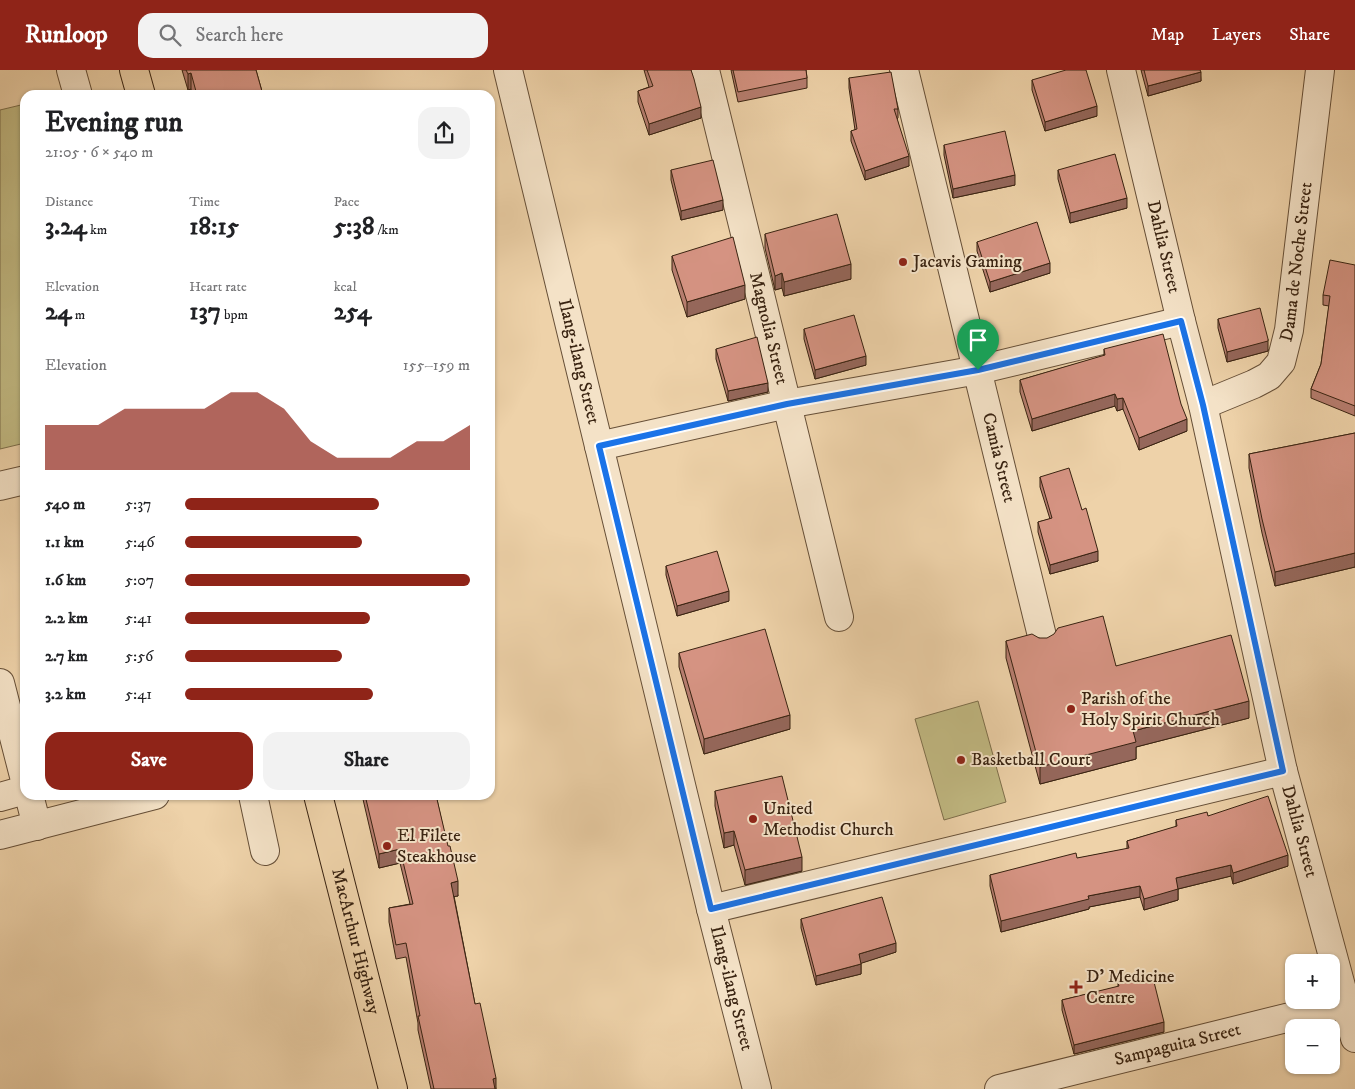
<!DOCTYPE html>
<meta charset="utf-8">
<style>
:root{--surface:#fff;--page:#f2f2f2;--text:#202124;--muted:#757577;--accent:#8f2418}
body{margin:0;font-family:"IM FELL DW Pica",serif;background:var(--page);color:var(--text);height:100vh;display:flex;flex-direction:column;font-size:19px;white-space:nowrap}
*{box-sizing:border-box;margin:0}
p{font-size:16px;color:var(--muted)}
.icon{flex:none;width:28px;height:28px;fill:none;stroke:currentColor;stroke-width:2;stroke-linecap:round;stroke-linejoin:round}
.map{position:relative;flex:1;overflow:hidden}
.sheet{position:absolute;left:20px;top:20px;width:475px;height:710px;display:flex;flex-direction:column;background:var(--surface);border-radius:15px;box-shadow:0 1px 4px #0004}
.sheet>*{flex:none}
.tools{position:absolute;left:1285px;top:884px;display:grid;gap:10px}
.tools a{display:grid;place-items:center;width:55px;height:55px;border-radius:10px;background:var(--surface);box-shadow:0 1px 4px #0004;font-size:25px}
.pin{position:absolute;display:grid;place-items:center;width:42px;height:42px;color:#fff;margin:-51px -21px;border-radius:50% 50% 50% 0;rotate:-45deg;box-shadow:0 0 5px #0007}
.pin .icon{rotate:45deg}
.round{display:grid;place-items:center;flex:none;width:52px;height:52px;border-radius:15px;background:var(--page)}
.headline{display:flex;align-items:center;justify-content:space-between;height:85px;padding:0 25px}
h1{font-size:28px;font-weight:800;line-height:38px}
.figures{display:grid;grid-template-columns:repeat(3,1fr);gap:8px;height:85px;padding:5px 25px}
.figures div{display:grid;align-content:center}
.figures b{font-size:25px;font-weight:800}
.figures small{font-size:14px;font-weight:400}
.figures p{font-size:14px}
.chart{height:140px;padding:10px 25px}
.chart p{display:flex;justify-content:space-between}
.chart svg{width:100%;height:90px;margin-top:5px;fill:var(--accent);opacity:.7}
.primary-button{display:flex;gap:10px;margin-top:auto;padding:10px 25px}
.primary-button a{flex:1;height:58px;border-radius:15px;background:var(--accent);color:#fff;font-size:20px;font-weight:800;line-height:58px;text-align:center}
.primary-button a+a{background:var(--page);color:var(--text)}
ul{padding:0 25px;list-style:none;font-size:16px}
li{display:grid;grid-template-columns:80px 60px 1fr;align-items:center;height:38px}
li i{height:12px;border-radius:6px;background:var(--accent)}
header{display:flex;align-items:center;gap:30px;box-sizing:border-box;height:70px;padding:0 25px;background:var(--accent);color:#fff}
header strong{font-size:24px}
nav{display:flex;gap:28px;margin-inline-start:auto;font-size:18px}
.search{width:350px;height:45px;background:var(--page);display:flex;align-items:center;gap:12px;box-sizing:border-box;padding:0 18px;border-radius:15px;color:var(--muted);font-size:19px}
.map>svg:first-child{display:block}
</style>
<header>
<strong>Runloop</strong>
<div class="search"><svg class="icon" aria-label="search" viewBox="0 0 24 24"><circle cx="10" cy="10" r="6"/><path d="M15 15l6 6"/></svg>Search here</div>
<nav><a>Map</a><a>Layers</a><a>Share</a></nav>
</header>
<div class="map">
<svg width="1355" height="1019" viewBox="0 0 1355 1019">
<rect width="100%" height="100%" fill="#eed2a9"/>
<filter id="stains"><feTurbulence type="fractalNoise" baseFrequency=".004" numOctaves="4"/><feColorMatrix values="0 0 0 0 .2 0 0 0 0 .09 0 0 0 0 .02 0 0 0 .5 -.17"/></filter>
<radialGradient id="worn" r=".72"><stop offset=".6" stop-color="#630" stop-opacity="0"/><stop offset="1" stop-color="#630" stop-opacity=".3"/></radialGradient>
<!-- green -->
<path fill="#c1b982" stroke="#7d6e4a" d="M 25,34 L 25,373 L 0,379 L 0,40 Z
M 978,631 L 1006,732 L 944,750 L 915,649 Z"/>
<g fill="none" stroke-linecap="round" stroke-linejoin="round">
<defs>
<g id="minor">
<path d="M 71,0 L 78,25"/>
<path id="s1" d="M 508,0 L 711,839 L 757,1019"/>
<path id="s2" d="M 705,0 L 839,547"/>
<path id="s3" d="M 904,0 L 1043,570"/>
<path id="s4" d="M 1121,0 L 1181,251 L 1203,335 L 1283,701 L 1355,968"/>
<path id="s5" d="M 1203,335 L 1254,314 L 1269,306 L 1281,292 L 1289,260 L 1320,0"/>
<path d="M 599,376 L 787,334 L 978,300 L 1181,251"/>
<path d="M 0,416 L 25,410"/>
<path d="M 0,613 L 25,710"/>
<path d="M 29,725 L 37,756"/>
<path d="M 253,725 L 265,781"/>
<path d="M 0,727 L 25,720"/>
<path d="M 0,765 L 155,725"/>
<path d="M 711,839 L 1283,701"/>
<path id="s6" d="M 999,1019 L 1355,931"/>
</g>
<g id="highway">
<path d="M 134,0 L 141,25"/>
<path id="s7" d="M 318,725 L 393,1019"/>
</g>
</defs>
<!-- minor casing -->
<use href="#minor" stroke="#664f37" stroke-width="30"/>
<!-- highway casing -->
<use href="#highway" stroke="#392311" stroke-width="30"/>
<!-- minor -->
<use href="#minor" stroke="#f4e2c7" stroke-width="28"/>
<!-- highway -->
<use href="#highway" stroke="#eed2a9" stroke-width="28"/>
</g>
<!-- wall -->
<path fill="#b77e70" stroke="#392311" d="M 182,0 L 256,0 L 263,25 L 193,25 L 191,19 L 188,20 Z
M 644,0 L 691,0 L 701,48 L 649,65 L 638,32 L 638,21 L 649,17 Z
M 731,0 L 806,0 L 807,8 L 807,18 L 738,32 Z
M 1141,0 L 1200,0 L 1201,11 L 1148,26 Z
M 849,8 L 898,39 L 898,48 L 897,49 L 909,96 L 865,110 L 851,71 L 851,61 L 855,60 L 849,18 Z
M 1032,10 L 1097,46 L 1045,61 L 1032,20 Z
M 944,75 L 1015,115 L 953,128 L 944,85 Z
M 671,100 L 723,140 L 681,150 L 671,110 Z
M 1058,100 L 1127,138 L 1070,153 L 1058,109 Z
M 765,164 L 851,209 L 784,226 L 782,218 L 775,220 L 765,178 Z
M 977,172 L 1050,203 L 990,222 L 977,181 Z
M 672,186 L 745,229 L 687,247 L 672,200 Z
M 1355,195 L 1355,346 L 1311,328 L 1311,319 L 1321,294 L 1329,236 L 1323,235 L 1323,225 Z
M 1218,249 L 1268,279 L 1268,281 L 1227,292 L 1218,258 Z
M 804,259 L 866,295 L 815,309 L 804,269 Z
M 716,279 L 768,322 L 728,331 L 716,289 Z
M 1104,279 L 1187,361 L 1139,380 L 1123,339 L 1117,341 L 1115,336 L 1032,361 L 1020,322 L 1020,310 L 1104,286 Z
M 1355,363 L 1355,497 L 1275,516 L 1262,463 L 1249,398 L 1249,384 Z
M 1040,407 L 1082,440 L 1098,491 L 1050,504 L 1038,462 L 1038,452 L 1050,449 L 1040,417 Z
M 666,496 L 729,531 L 677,546 L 666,505 Z
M 1039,568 L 1116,596 L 1249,648 L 1136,677 L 1136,689 L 1040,714 L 1006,588 L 1006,571 Z
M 679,583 L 790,659 L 704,684 L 679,597 Z
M 715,721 L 802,801 L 745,815 L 734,775 L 724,778 L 715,736 Z
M 362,725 L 436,725 L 458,826 L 454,826 L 475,934 L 496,1019 L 431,1019 L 418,960 L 418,953 L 406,887 L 396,889 L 389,852 L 389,838 L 410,834 L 400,793 L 379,798 Z
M 1208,746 L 1288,796 L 1233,814 L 1231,806 L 1178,819 L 1178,830 L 1144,840 L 1140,827 L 1089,837 L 1089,839 L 1001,862 L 990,816 L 990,805 L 1127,779 L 1127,771 L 1176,757 L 1176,750 Z
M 801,849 L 896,882 L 861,893 L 861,904 L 816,915 L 801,858 Z
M 1118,913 L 1164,962 L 1074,984 L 1062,940 L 1062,930 L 1118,917 Z"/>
<!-- shaded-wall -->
<path fill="#95675b" stroke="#392311" d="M 1201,2 L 1201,11 L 1148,26 L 1148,16 Z
M 191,3 L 191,19 L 188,20 L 188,4 Z
M 1097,36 L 1097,46 L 1045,61 L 1045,52 Z
M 701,37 L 701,48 L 649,65 L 649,54 Z
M 909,86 L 909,96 L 865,110 L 865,101 Z
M 1015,105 L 1015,115 L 953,128 L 953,119 Z
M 1127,128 L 1127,138 L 1070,153 L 1070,143 Z
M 723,130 L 723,140 L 681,150 L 681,141 Z
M 1050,193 L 1050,203 L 990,222 L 990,212 Z
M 851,194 L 851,209 L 784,226 L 784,212 Z
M 782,203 L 782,218 L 775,220 L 775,206 Z
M 745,215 L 745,229 L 687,247 L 687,232 Z
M 1268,269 L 1268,281 L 1227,292 L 1227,282 Z
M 866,286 L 866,295 L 815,309 L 815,300 Z
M 768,313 L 768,322 L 728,331 L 728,321 Z
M 1115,324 L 1115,336 L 1032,361 L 1032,349 Z
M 1123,328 L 1123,339 L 1117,341 L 1117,329 Z
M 1187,349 L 1187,361 L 1139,380 L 1139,368 Z
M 1098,481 L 1098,491 L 1050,504 L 1050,495 Z
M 1355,483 L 1355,497 L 1275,516 L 1275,502 Z
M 729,521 L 729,531 L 677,546 L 677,536 Z
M 1249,631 L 1249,648 L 1136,677 L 1136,689 L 1040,714 L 1040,697 L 1133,661 Z
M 790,645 L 790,659 L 704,684 L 704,669 Z
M 734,761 L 734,775 L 724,778 L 724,763 Z
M 400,779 L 400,793 L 379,798 L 379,784 Z
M 1288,785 L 1288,796 L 1233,814 L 1233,803 Z
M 802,787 L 802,801 L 745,815 L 745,800 Z
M 1231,795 L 1231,806 L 1178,819 L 1178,830 L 1144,840 L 1144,829 L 1176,808 Z
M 458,811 L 458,826 L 451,827 L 451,813 Z
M 1140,816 L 1140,827 L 1089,837 L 1089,839 L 1001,862 L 1001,851 L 1088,826 Z
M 896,873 L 896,882 L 859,894 L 859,884 Z
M 861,894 L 861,904 L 816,915 L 816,906 Z
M 1164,952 L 1164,962 L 1074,984 L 1074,975 Z
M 496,1008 L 496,1019 L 493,1019 L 493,1009 Z"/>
<!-- building -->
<path fill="#d59382" stroke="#392311" d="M 186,0 L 256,0 L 263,25 L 197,25 L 191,3 L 188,4 Z
M 647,0 L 691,0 L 694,9 L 701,37 L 649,54 L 638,21 L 653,16 Z
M 733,0 L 806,0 L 807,8 L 738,22 Z
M 1066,0 L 1086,0 L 1097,36 L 1045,52 L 1032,10 Z
M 1144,0 L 1200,0 L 1201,2 L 1148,16 Z
M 891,2 L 898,39 L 894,39 L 909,86 L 865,101 L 851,61 L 857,59 L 849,8 Z
M 1005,61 L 1015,105 L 953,119 L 944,75 Z
M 1115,84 L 1127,128 L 1070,143 L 1058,100 Z
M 713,90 L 723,130 L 681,141 L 671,100 Z
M 837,144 L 851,194 L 784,212 L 782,203 L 775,206 L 765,164 Z
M 1037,152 L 1050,193 L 990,212 L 977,172 Z
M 733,167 L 745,215 L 687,232 L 672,186 Z
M 1330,190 L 1355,195 L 1355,336 L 1311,319 L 1321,294 L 1330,226 L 1323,225 Z
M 1260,238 L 1268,269 L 1268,271 L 1227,282 L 1218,249 Z
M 854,245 L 866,286 L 815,300 L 804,259 Z
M 1163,264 L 1181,334 L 1187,349 L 1139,368 L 1123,328 L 1117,329 L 1115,324 L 1032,349 L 1020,310 L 1105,285 L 1104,279 Z
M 757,267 L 768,313 L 728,321 L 716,279 Z
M 1355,363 L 1355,483 L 1275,502 L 1262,449 L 1249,384 Z
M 1069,398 L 1082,440 L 1086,438 L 1098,481 L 1050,495 L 1038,452 L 1052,448 L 1040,407 Z
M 717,481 L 729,521 L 677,536 L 666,496 Z
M 1103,546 L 1116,596 L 1231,565 L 1249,631 L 1133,661 L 1136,672 L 1040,697 L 1006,571 L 1032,564 L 1039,568 L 1047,568 L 1054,564 L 1058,558 Z
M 765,559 L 790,645 L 704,669 L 679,583 Z
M 782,706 L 802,787 L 745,800 L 734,761 L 724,763 L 715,721 Z
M 365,725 L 436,725 L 448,776 L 450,776 L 458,811 L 451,813 L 475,934 L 480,933 L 496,1008 L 493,1009 L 495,1019 L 434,1019 L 418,946 L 420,946 L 406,873 L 396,875 L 389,838 L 413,834 L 400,779 L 379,784 Z
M 1268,726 L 1288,785 L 1233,803 L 1231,795 L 1176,808 L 1178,819 L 1144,829 L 1140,816 L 1088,826 L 1089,829 L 1001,851 L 990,805 L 1076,783 L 1077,788 L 1129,778 L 1127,771 L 1177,756 L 1176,750 L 1207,742 L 1208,746 Z
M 882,827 L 896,873 L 859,884 L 861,894 L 816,906 L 801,849 Z
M 1152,904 L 1164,952 L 1074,975 L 1062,930 L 1119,916 L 1118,913 Z"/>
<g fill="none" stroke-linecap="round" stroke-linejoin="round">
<defs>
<path id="route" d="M 1181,251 L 1203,335 L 1283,701 L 711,839 L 599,376 L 787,334 L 978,300 Z"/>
</defs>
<!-- route casing -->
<use href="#route" stroke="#fff" stroke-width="10"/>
<!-- route -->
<use href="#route" stroke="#1a73e8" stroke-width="6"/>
</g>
<!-- markers -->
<g fill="#8f2418" stroke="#f4e2c7" stroke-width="2">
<circle cx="903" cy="192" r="5"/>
<circle cx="1071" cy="639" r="5"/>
<circle cx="961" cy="690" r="5"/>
<circle cx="753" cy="749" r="5"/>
<circle cx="387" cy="776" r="5"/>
<path d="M1073.5 909.5h5v5h5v5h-5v5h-5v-5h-5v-5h5z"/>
</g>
<g text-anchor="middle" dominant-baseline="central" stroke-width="4" stroke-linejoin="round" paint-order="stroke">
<!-- street labels -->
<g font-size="18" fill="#392311" stroke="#f4e2c7">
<text stroke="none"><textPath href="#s4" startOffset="182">Dahlia Street</textPath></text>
<text stroke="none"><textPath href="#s5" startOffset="192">Dama de Noche Street</textPath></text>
<text stroke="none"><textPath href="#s2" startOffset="266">Magnolia Street</textPath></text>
<text stroke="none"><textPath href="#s1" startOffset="300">Ilang-ilang Street</textPath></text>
<text stroke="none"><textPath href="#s3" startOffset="399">Camia Street</textPath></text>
<text stroke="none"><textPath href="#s4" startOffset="782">Dahlia Street</textPath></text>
<text stroke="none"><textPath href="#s7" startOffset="151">MacArthur Highway</textPath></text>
<text stroke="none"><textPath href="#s1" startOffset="945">Ilang-ilang Street</textPath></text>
<text stroke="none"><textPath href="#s6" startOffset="184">Sampaguita Street</textPath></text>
</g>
<!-- poi labels -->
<g font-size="18" fill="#392311" stroke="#f4e2c7" text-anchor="start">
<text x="913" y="192">Jacavis Gaming</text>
<text x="1081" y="629">Parish of the<tspan x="1081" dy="21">Holy Spirit Church</tspan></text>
<text x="971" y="690">Basketball Court</text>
<text x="763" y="739">United<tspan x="763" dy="21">Methodist Church</tspan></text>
<text x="397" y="766">El Filete<tspan x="397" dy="21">Steakhouse</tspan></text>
<text x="1086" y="907">D' Medicine<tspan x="1086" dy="21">Centre</tspan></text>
</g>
</g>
<rect width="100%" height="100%" filter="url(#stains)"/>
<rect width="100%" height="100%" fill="url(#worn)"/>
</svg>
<div class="tools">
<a>+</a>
<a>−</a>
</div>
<div class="pin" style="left:978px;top:300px;background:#1e9e55"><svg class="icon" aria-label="arrive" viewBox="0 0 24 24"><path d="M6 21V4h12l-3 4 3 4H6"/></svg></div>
<section class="sheet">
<div class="headline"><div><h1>Evening run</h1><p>21:05 · 6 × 540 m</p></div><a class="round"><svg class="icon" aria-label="share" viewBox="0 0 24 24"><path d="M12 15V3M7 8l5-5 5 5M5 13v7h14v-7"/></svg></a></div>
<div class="figures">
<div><p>Distance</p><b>3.24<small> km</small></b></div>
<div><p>Time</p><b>18:15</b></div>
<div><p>Pace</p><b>5:38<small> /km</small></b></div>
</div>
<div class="figures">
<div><p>Elevation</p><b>24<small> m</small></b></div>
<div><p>Heart rate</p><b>137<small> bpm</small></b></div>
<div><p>kcal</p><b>254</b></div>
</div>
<div class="chart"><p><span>Elevation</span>155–159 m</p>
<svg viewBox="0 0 160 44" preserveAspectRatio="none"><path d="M0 44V22L10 22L20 22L30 14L40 14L50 14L60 14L70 6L80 6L90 14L100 30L110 38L120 38L130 38L140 30L150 30L160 22V44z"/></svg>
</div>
<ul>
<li><b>540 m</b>5:37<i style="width:68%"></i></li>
<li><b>1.1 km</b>5:46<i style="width:62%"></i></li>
<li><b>1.6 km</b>5:07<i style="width:100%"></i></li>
<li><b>2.2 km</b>5:41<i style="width:65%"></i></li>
<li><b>2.7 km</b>5:56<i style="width:55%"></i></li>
<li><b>3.2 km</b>5:41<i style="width:66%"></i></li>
</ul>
<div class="primary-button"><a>Save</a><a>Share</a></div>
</section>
</div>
